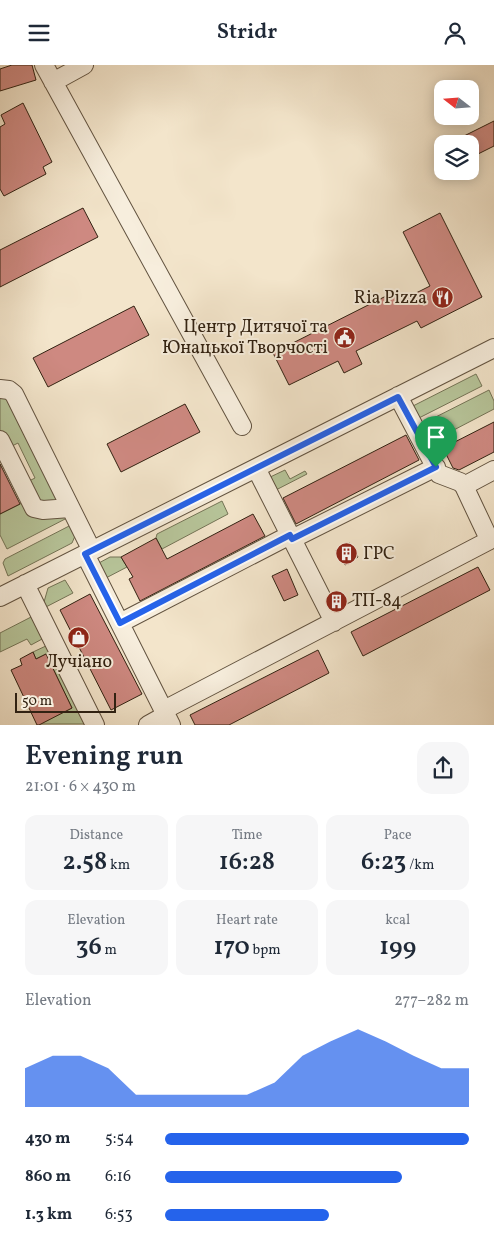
<!DOCTYPE html>
<meta charset="utf-8">
<style>
:root{--surface:#fff;--page:#f6f6f7;--text:#1f2937;--muted:#747a83;--accent:#2563eb}
body{margin:0;font-family:Vollkorn,serif;background:var(--page);color:var(--text);height:100vh;display:flex;flex-direction:column;font-size:19px;white-space:nowrap}
*{box-sizing:border-box;margin:0}
p{font-size:16px;color:var(--muted)}
.icon{flex:none;width:28px;height:28px;fill:none;stroke:currentColor;stroke-width:2;stroke-linecap:round;stroke-linejoin:round}
.map{position:relative;height:660px;overflow:hidden}
.sheet{display:flex;flex-direction:column;background:var(--surface);flex:1}
.sheet>*{flex:none}
.needle{width:32px;rotate:287deg}
.tools{position:absolute;left:434px;top:15px;display:grid;gap:10px}
.tools a{display:grid;place-items:center;width:45px;height:45px;border-radius:10px;background:var(--surface);box-shadow:0 2px 12px #0003;font-size:25px}
.scale{position:absolute;left:15px;bottom:12px;width:101px;box-sizing:border-box;padding-left:5px;border:2px solid #322212;border-top:0;font-size:14px;line-height:18px;white-space:nowrap;color:#322212;-webkit-text-stroke:4px #f7eedd;paint-order:stroke}
.pin{position:absolute;display:grid;place-items:center;width:42px;height:42px;color:#fff;margin:-51px -21px;border-radius:50% 50% 50% 0;rotate:-45deg;box-shadow:0 0 5px #0007}
.pin .icon{rotate:45deg}
.round{display:grid;place-items:center;flex:none;width:52px;height:52px;border-radius:15px;background:var(--page)}
.headline{display:flex;align-items:center;justify-content:space-between;height:85px;padding:0 25px}
h1{font-size:28px;font-weight:600;line-height:38px}
.figures{display:grid;grid-template-columns:repeat(3,1fr);gap:8px;height:85px;padding:5px 25px}
.figures div{display:grid;align-content:center;border-radius:12px;background:var(--page);text-align:center}
.figures b{font-size:25px;font-weight:600}
.figures small{font-size:14px;font-weight:400}
.figures p{font-size:14px}
.chart{height:140px;padding:10px 25px}
.chart p{display:flex;justify-content:space-between}
.chart svg{width:100%;height:90px;margin-top:5px;fill:var(--accent);opacity:.7}
ul{padding:0 25px;list-style:none;font-size:16px}
li{display:grid;grid-template-columns:80px 60px 1fr;align-items:center;height:38px}
li i{height:12px;border-radius:6px;background:var(--accent)}
header{display:flex;justify-content:space-between;align-items:center;height:65px;padding:0 25px;background:var(--surface);font-size:22px;font-weight:600}
.map>svg:first-child{display:block}
</style>
<header><svg class="icon" aria-label="menu" viewBox="0 0 24 24"><path d="M4 6h16M4 12h16M4 18h16"/></svg>Stridr<svg class="icon" aria-label="person" viewBox="0 0 24 24"><circle cx="12" cy="8" r="4"/><path d="M4 21q1-7 8-7t8 7"/></svg></header>
<div class="map">
<svg width="494" height="660" viewBox="0 0 494 660">
<rect width="100%" height="100%" fill="#f3e5cb"/>
<filter id="stains"><feTurbulence type="fractalNoise" baseFrequency=".004" numOctaves="4"/><feColorMatrix values="0 0 0 0 .2 0 0 0 0 .09 0 0 0 0 .02 0 0 0 .5 -.17"/></filter>
<radialGradient id="worn" r=".72"><stop offset=".6" stop-color="#630" stop-opacity="0"/><stop offset="1" stop-color="#630" stop-opacity=".3"/></radialGradient>
<!-- green -->
<path fill="#b7c59a" stroke="#747456" d="M 476,309 L 482,321 L 415,355 L 409,343 Z
M 489,325 L 494,336 L 494,344 L 427,379 L 418,361 Z
M 4,329 L 63,440 L 44,442 L 25,418 L 35,413 L 18,378 L 8,383 L 0,367 L 0,330 Z
M 285,405 L 290,414 L 305,406 L 307,409 L 272,427 L 266,414 Z
M 26,436 L 69,452 L 7,484 L 0,470 L 0,449 Z
M 222,436 L 228,449 L 162,484 L 156,473 L 157,469 Z
M 73,459 L 75,471 L 72,478 L 8,511 L 3,498 L 5,494 Z
M 110,492 L 121,492 L 127,502 L 104,514 L 97,499 Z
M 65,515 L 73,528 L 42,544 L 48,523 Z
M 33,551 L 44,573 L 31,580 L 27,574 L 0,587 L 0,568 Z
M 48,580 L 88,659 L 39,659 L 72,643 L 46,589 L 36,594 L 33,587 Z"/>
<!-- building -->
<path fill="#ce8981" stroke="#322212" d="M 12,0 L 32,0 L 36,15 L 0,26 L 0,4 Z
M 23,38 L 52,97 L 43,102 L 46,109 L 4,131 L 0,124 L 0,62 L 5,59 L 1,50 Z
M 494,56 L 494,81 L 470,93 L 470,79 L 448,79 Z
M 83,143 L 98,172 L 0,222 L 0,185 Z
M 440,148 L 482,232 L 421,263 L 417,256 L 356,286 L 362,299 L 344,308 L 338,296 L 289,320 L 273,288 L 396,226 L 400,236 L 430,221 L 403,167 Z
M 134,241 L 149,270 L 48,322 L 33,293 Z
M 185,339 L 200,367 L 121,407 L 107,379 Z
M 494,357 L 494,387 L 459,405 L 453,403 L 443,383 Z
M 406,370 L 419,395 L 296,459 L 283,433 Z
M 0,399 L 20,439 L 0,449 Z
M 253,449 L 265,471 L 140,536 L 129,514 L 133,512 L 121,492 L 156,473 L 167,494 Z
M 350,478 L 358,492 L 345,500 L 336,485 Z
M 478,502 L 490,525 L 363,591 L 351,567 Z
M 287,504 L 298,530 L 284,536 L 272,511 Z
M 90,529 L 142,629 L 111,645 L 60,545 Z
M 318,585 L 329,608 L 229,660 L 195,660 L 190,650 Z
M 33,587 L 36,594 L 46,589 L 72,643 L 39,660 L 37,660 L 11,605 L 22,600 L 20,594 Z"/>
<g fill="none" stroke-linecap="round" stroke-linejoin="round">
<defs>
<path id="minor" d="M 44,0 L 242,361
M 53,17 L 84,0
M 0,324 L 9,325 L 14,329 L 92,486
M 0,375 L 34,443 L 43,445 L 70,443
M 256,403 L 334,557
M 464,421 L 494,405
M 292,474 L 436,402
M 85,489 L 171,660
M 25,519 L 95,660
M 0,532 L 494,283
M 120,558 L 290,470
M 164,645 L 488,476 L 488,472 L 464,421 L 460,417 L 439,409 L 398,331
M 148,660 L 166,650"/>
</defs>
<!-- minor casing -->
<use href="#minor" stroke="#625340" stroke-width="20"/>
<!-- minor -->
<use href="#minor" stroke="#f7eedd" stroke-width="18"/>
</g>
<g fill="none" stroke-linecap="round" stroke-linejoin="round">
<defs>
<path id="route" d="M 398,332 L 436,402 L 292,474 L 290,470 L 120,558 L 85,489 Z"/>
</defs>
<!-- route casing -->
<use href="#route" stroke="#fff" stroke-width="10"/>
<!-- route -->
<use href="#route" stroke="#2563eb" stroke-width="6"/>
</g>
<!-- icons -->
<defs>
<symbol id="restaurant-disc" viewBox="-11 -11 22 22"><circle r="9.5" fill="#8f2418" stroke="#f7eedd"/><path d="M-5-6h1v4h1v-4h1v4h1v-4h1v5L-1.5 .5V6h-2V.5L-5-1ZM5-6V6H3V1.5H1.5Q1.5-4 5-6Z" fill="#fff"/></symbol>
<symbol id="civic-disc" viewBox="-11 -11 22 22"><circle r="9.5" fill="#8f2418" stroke="#f7eedd"/><path d="M-.6-6.5H3V-4.5H.6V-3L4-1V1h2V6H-6V1h2V-1L-.6-3ZM-1.2 2.5V6h2.4V2.5Z" fill="#fff"/></symbol>
<symbol id="building-disc" viewBox="-11 -11 22 22"><circle r="9.5" fill="#8f2418" stroke="#f7eedd"/><path d="M-4-6H4V6H1V3H-1V6H-4ZM-2.5-4.3h1.7v1.8h-1.7ZM.8-4.3h1.7v1.8H.8ZM-2.5-1h1.7V.8h-1.7ZM.8-1h1.7V.8H.8Z" fill="#fff"/></symbol>
<symbol id="shop-disc" viewBox="-11 -11 22 22"><circle r="9.5" fill="#8f2418" stroke="#f7eedd"/><path d="M-5-2.5h2.3a2.7 3.5 0 0 1 5.4 0H5L5.5 6h-11ZM-1.5-2.5h3a1.5 2.3 0 0 0-3 0Z" fill="#fff"/></symbol>
</defs>
<g fill-rule="evenodd">
<use href="#restaurant-disc" x="430" y="220" width="25" height="25"/>
<use href="#civic-disc" x="332" y="260" width="25" height="25"/>
<use href="#building-disc" x="334" y="476" width="25" height="25"/>
<use href="#building-disc" x="324" y="524" width="25" height="25"/>
<use href="#shop-disc" x="66" y="560" width="25" height="25"/>
</g>
<g text-anchor="middle" dominant-baseline="central" stroke-width="4" stroke-linejoin="round" paint-order="stroke">
<!-- poi labels -->
<g font-size="18" fill="#322212" stroke="#f7eedd" text-anchor="end">
<text x="427" y="233">Ria Pizza</text>
<text x="328" y="262">Центр Дитячої та<tspan x="328" dy="21">Юнацької Творчості</tspan></text>
<text x="363" y="489" text-anchor="start">ГРС</text>
<text x="352" y="536" text-anchor="start">ТП-84</text>
<text x="79" y="597" text-anchor="middle">Лучіано</text>
</g>
</g>
<rect width="100%" height="100%" filter="url(#stains)"/>
<rect width="100%" height="100%" fill="url(#worn)"/>
</svg>
<div class="tools">
<a><svg class="needle" viewBox="-14 -14 28 28"><path d="M0-13l5 13h-10z" fill="#e53935"/><path d="M0 13l5-13h-10z" fill="#747a83"/></svg></a>
<a><svg class="icon" aria-label="layers" viewBox="0 0 24 24"><path d="M12 4l9 5-9 5-9-5zM3 14l9 5 9-5"/></svg></a>
</div>
<div class="scale">50 m</div>
<div class="pin" style="left:436px;top:402px;background:#1e9e55"><svg class="icon" aria-label="arrive" viewBox="0 0 24 24"><path d="M6 21V4h12l-3 4 3 4H6"/></svg></div>
</div>
<section class="sheet">
<div class="headline"><div><h1>Evening run</h1><p>21:01 · 6 × 430 m</p></div><a class="round"><svg class="icon" aria-label="share" viewBox="0 0 24 24"><path d="M12 15V3M7 8l5-5 5 5M5 13v7h14v-7"/></svg></a></div>
<div class="figures">
<div><p>Distance</p><b>2.58<small> km</small></b></div>
<div><p>Time</p><b>16:28</b></div>
<div><p>Pace</p><b>6:23<small> /km</small></b></div>
</div>
<div class="figures">
<div><p>Elevation</p><b>36<small> m</small></b></div>
<div><p>Heart rate</p><b>170<small> bpm</small></b></div>
<div><p>kcal</p><b>199</b></div>
</div>
<div class="chart"><p><span>Elevation</span>277–282 m</p>
<svg viewBox="0 0 160 44" preserveAspectRatio="none"><path d="M0 44V25L10 19L20 19L30 25L40 38L50 38L60 38L70 38L80 38L90 32L100 19L110 12L120 6L130 12L140 19L150 25L160 25V44z"/></svg>
</div>
<ul>
<li><b>430 m</b>5:54<i style="width:100%"></i></li>
<li><b>860 m</b>6:16<i style="width:78%"></i></li>
<li><b>1.3 km</b>6:53<i style="width:54%"></i></li>
</ul>
</section>
